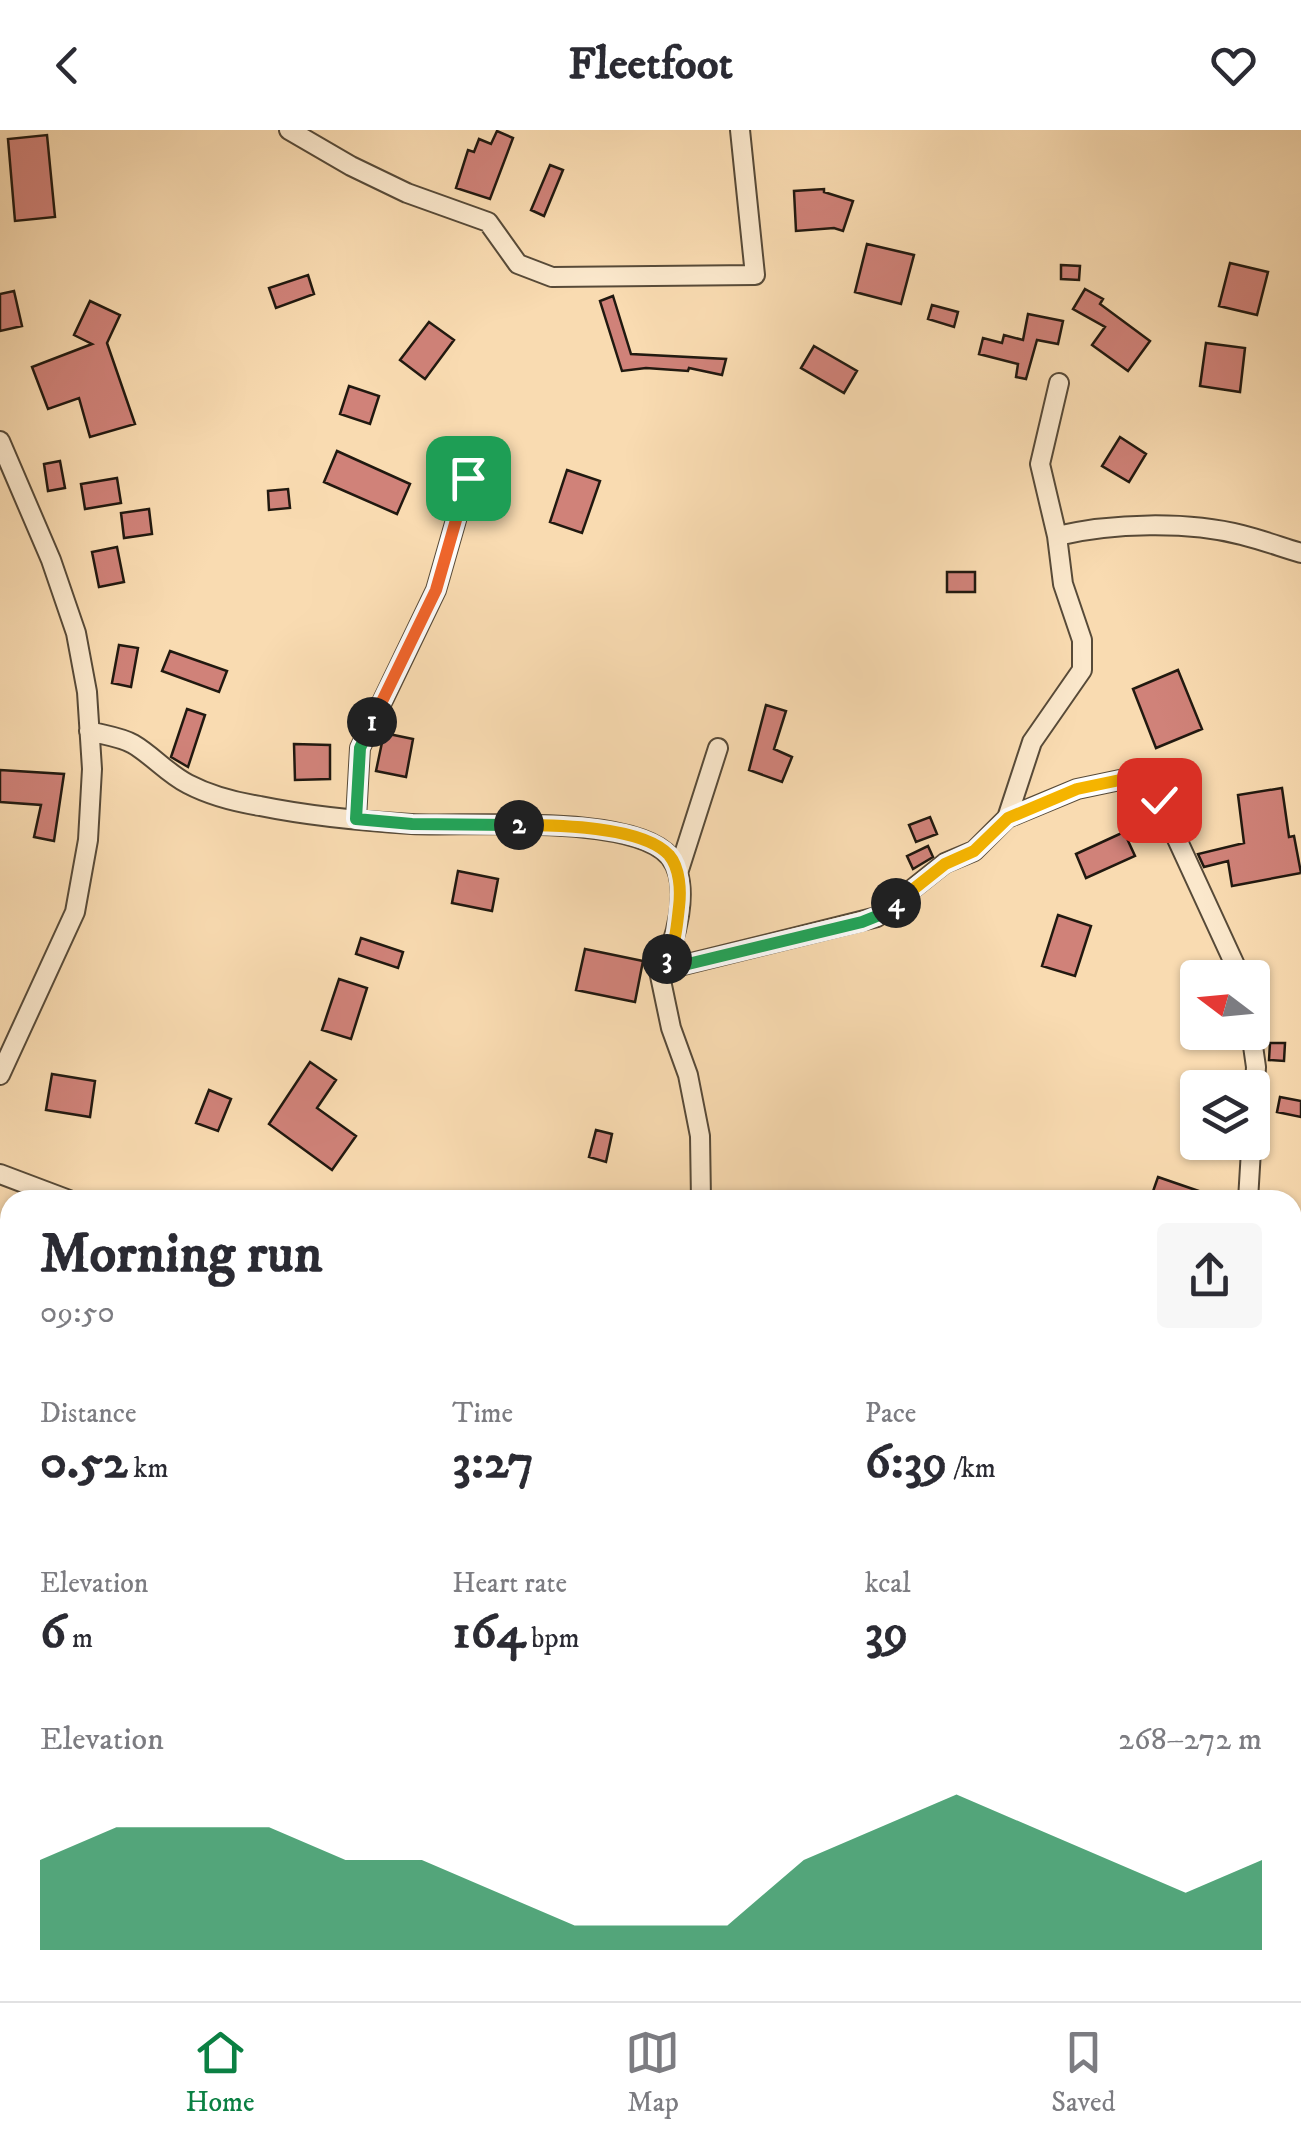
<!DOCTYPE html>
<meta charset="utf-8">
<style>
:root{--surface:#fff;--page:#f7f7f7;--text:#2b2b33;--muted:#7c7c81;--line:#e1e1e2;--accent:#0b8043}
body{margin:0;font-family:"IM FELL DW Pica",serif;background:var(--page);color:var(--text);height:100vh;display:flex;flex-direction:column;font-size:38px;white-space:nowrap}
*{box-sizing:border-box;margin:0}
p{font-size:32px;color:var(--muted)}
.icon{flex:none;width:55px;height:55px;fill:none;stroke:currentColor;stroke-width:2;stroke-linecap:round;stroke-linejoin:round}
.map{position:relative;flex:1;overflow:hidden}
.side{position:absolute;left:0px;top:1060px;width:1302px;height:812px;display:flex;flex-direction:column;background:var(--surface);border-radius:30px 30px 0 0;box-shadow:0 2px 8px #0004}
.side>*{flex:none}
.needle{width:65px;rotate:286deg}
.buttons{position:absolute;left:1180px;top:830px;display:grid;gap:20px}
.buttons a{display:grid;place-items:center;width:90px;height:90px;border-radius:10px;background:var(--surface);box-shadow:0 2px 8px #0004;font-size:50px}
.pin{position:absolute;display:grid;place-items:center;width:85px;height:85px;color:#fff;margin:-42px;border-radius:20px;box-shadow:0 5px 15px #0006}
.km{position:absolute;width:50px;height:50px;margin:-25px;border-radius:50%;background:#222;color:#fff;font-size:28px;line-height:50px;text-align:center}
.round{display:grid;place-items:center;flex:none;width:105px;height:105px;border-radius:10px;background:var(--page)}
.summary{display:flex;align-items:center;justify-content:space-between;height:170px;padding:0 40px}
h1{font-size:55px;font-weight:800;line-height:75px}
.figures{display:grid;grid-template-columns:repeat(3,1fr);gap:15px;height:170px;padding:10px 40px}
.figures div{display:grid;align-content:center}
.figures b{font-size:50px;font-weight:800}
.figures small{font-size:28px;font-weight:400}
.figures p{font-size:28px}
.chart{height:280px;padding:20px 40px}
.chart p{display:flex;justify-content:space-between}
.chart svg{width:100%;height:180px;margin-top:10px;fill:var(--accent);opacity:.7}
header{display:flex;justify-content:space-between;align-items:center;height:130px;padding:0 40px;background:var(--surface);font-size:45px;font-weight:800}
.menu{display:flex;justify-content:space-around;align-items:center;height:140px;border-top:2px solid var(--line);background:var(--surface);font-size:28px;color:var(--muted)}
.menu a{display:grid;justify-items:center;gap:5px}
.menu .current{color:var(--accent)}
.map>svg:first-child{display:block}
</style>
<header><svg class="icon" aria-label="back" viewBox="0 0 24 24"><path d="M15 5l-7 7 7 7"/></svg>Fleetfoot<svg class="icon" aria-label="heart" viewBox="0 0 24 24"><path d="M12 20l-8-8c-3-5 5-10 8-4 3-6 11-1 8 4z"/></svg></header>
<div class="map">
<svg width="1301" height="1871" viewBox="0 0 1301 1871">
<rect width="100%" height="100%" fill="#f9dbb1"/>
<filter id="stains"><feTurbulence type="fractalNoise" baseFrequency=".002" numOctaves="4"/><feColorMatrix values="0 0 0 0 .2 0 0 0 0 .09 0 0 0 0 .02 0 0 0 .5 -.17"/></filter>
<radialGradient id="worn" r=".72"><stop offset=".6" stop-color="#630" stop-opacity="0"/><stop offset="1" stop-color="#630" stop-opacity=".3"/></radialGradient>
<!-- building -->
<path fill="#d08279" stroke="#211910" stroke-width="2.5" d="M 497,1 L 513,8 L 490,69 L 456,58 L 468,20 L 474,22 L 479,9 L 491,14 Z
M 47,5 L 55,87 L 15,91 L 8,9 Z
M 550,35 L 563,40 L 544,86 L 531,80 Z
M 824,59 L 824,62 L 853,71 L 843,101 L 834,98 L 796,101 L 794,61 Z
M 867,114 L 914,125 L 901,174 L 855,162 Z
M 1230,133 L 1268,142 L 1257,185 L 1219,176 Z
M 1061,135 L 1080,136 L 1079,150 L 1061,149 Z
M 308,145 L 314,164 L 276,178 L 269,158 Z
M 1085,159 L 1103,169 L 1100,174 L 1150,211 L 1128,241 L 1092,215 L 1105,197 L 1073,179 Z
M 14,161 L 22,196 L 0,201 L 0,164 Z
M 613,166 L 631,224 L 726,229 L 722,245 L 689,238 L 688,241 L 646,238 L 622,241 L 600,171 Z
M 90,171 L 120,185 L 107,213 L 135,294 L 90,307 L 79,268 L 48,279 L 32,237 L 92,214 L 74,205 Z
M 932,175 L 958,182 L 954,197 L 928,189 Z
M 1028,184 L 1063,191 L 1058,214 L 1037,210 L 1026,249 L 1016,247 L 1018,234 L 979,224 L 983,208 L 1002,213 L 1004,205 L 1023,210 Z
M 429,192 L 454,210 L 425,249 L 400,230 Z
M 1206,213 L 1245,218 L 1240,262 L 1200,256 Z
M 814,216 L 857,241 L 844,263 L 801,238 Z
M 349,256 L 379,266 L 370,294 L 340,284 Z
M 1120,307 L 1146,324 L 1129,352 L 1102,336 Z
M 337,321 L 410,354 L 397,384 L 324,352 Z
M 60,331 L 65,358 L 48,361 L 44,334 Z
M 567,340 L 600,351 L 582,403 L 550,392 Z
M 117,348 L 121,373 L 85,379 L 81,354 Z
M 288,359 L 290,378 L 269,380 L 268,361 Z
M 149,379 L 152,404 L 124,408 L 121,383 Z
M 117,417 L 124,452 L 99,457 L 92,422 Z
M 947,442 L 975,442 L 975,462 L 947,462 Z
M 119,515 L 138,518 L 131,557 L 112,553 Z
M 170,521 L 227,541 L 219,562 L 162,541 Z
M 1178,540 L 1202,599 L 1156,618 L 1133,559 Z
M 766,575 L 786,581 L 774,619 L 792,627 L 782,652 L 749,640 Z
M 187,579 L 205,585 L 188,637 L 171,627 Z
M 384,603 L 413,609 L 406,647 L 376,641 Z
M 294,614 L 330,615 L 330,649 L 295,650 Z
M 0,640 L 64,644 L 54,711 L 34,707 L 41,675 L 0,672 Z
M 1282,658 L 1289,707 L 1294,706 L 1301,743 L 1232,756 L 1228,731 L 1204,737 L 1198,724 L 1244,713 L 1238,665 Z
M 930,687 L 937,704 L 916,712 L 909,695 Z
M 1124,702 L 1135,726 L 1086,748 L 1076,724 Z
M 928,716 L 933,727 L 913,739 L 907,726 Z
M 458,741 L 498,749 L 492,781 L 452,773 Z
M 1058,785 L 1091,796 L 1075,846 L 1042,836 Z
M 361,808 L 403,822 L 398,838 L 356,824 Z
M 585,819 L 643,831 L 635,872 L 576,860 Z
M 339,849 L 367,858 L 351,909 L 322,900 Z
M 1270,913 L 1285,913 L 1284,931 L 1269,930 Z
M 310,932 L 336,950 L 317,978 L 356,1006 L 332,1040 L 269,994 Z
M 52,944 L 95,951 L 90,987 L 46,980 Z
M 209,960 L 231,969 L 218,1001 L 196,993 Z
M 1280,967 L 1301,971 L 1301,987 L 1277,982 Z
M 596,1000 L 612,1004 L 606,1032 L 589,1027 Z
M 1158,1047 L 1219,1068 L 1219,1070 L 1150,1070 Z"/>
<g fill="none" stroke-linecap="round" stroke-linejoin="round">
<defs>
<path id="minor" d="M 289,0 L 351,36 L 407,63 L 488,92 L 518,134 L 552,147 L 755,145 L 740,0
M 0,311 L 51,430 L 76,503 L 87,562 L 92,639 L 88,710 L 75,782 L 0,945
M 1057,406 C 1112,393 1187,391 1242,405 C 1262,410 1281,417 1301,423
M 89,601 C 103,605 121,607 133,614 C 152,625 168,644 188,654 C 211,666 235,672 260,676 C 309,686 361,691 411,694 C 466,697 634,683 670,727 C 692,755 676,815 659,841 L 671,898 L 688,945 L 700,1006 L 701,1070
M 1007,688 L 1032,612 L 1082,540 L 1082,510 L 1063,454 L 1057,406 L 1040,334 L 1059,253
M 356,689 L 360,618 L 436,460 L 468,348
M 678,743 L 718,618
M 659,841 L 877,787 L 945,733 L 974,721 L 1007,688 L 1077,659 L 1120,650 L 1139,654 L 1159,670 L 1241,848
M 0,1044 L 69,1070
M 1248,1070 L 1256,937 L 1251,902
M 1292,1349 L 1301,1350
M 0,1481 L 10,1495
M 0,1623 L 10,1620
M 867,1862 L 873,1871
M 689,1871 L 691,1862
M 1047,1871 L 1048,1862"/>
</defs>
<!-- minor casing -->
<use href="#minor" stroke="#574a38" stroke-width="22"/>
<!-- minor -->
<use href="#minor" stroke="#fbe8cc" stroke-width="18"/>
</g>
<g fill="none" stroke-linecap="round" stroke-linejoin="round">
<defs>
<path id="split-1" d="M 372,592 L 436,460 L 468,348"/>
<path id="split-2" d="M 372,592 L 360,618 L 356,689 L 412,694 L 519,695"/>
<path id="split-3" d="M 519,695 C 557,695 642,696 669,725 C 680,738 681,761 679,777 C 677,794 676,814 667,829"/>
<path id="split-4" d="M 667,829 L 659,841 L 862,792 L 877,786 L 896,773"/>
<path id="split-5" d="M 896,773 L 945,734 L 974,721 L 1008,688 L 1077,659 L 1120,650 L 1139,654 L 1159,670"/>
</defs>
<!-- split-1 casing -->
<use href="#split-1" stroke="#fff" stroke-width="20"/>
<!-- split-2 casing -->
<use href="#split-2" stroke="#fff" stroke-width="20"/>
<!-- split-3 casing -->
<use href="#split-3" stroke="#fff" stroke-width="20"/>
<!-- split-4 casing -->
<use href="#split-4" stroke="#fff" stroke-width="20"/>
<!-- split-5 casing -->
<use href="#split-5" stroke="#fff" stroke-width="20"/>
<!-- split-1 -->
<use href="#split-1" stroke="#f0652b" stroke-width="12"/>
<!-- split-2 -->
<use href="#split-2" stroke="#22a559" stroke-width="12"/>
<!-- split-3 -->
<use href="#split-3" stroke="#f5b400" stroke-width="12"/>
<!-- split-4 -->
<use href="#split-4" stroke="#22a559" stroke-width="12"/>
<!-- split-5 -->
<use href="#split-5" stroke="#f5b400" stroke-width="12"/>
</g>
<rect width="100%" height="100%" filter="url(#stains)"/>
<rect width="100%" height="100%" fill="url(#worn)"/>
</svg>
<div class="buttons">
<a><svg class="needle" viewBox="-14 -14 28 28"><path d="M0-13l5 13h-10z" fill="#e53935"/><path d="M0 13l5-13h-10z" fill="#7c7c81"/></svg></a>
<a><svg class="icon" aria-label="layers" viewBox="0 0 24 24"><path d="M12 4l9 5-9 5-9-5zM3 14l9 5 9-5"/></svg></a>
</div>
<div class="pin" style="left:468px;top:348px;background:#1e9e55"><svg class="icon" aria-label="arrive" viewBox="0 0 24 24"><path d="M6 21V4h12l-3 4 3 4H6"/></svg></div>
<div class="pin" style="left:1159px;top:670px;background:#d93025"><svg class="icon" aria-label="check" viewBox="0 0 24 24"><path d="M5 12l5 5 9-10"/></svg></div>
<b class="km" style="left:372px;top:592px">1</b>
<b class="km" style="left:519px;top:695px">2</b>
<b class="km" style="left:667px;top:829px">3</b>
<b class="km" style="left:896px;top:773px">4</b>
<section class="side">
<div class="summary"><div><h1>Morning run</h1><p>09:50</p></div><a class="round"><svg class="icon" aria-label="share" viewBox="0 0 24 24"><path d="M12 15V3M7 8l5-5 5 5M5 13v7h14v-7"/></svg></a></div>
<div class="figures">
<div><p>Distance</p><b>0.52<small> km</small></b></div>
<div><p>Time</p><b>3:27</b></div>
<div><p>Pace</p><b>6:39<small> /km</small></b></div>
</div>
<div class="figures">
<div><p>Elevation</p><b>6<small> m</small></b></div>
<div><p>Heart rate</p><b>164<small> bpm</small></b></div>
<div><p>kcal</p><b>39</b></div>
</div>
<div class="chart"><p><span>Elevation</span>268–272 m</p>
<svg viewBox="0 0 160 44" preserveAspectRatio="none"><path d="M0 44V22L10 14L20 14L30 14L40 22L50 22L60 30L70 38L80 38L90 38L100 22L110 14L120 6L130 14L140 22L150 30L160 22V44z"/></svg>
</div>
</section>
</div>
<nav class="menu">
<a class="current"><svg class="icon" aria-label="home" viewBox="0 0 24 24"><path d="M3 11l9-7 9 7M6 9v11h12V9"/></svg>Home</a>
<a><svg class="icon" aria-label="map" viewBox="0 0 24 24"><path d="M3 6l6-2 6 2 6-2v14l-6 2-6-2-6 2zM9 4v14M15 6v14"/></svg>Map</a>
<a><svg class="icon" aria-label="saved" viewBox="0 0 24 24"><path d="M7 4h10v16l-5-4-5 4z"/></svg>Saved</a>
</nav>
